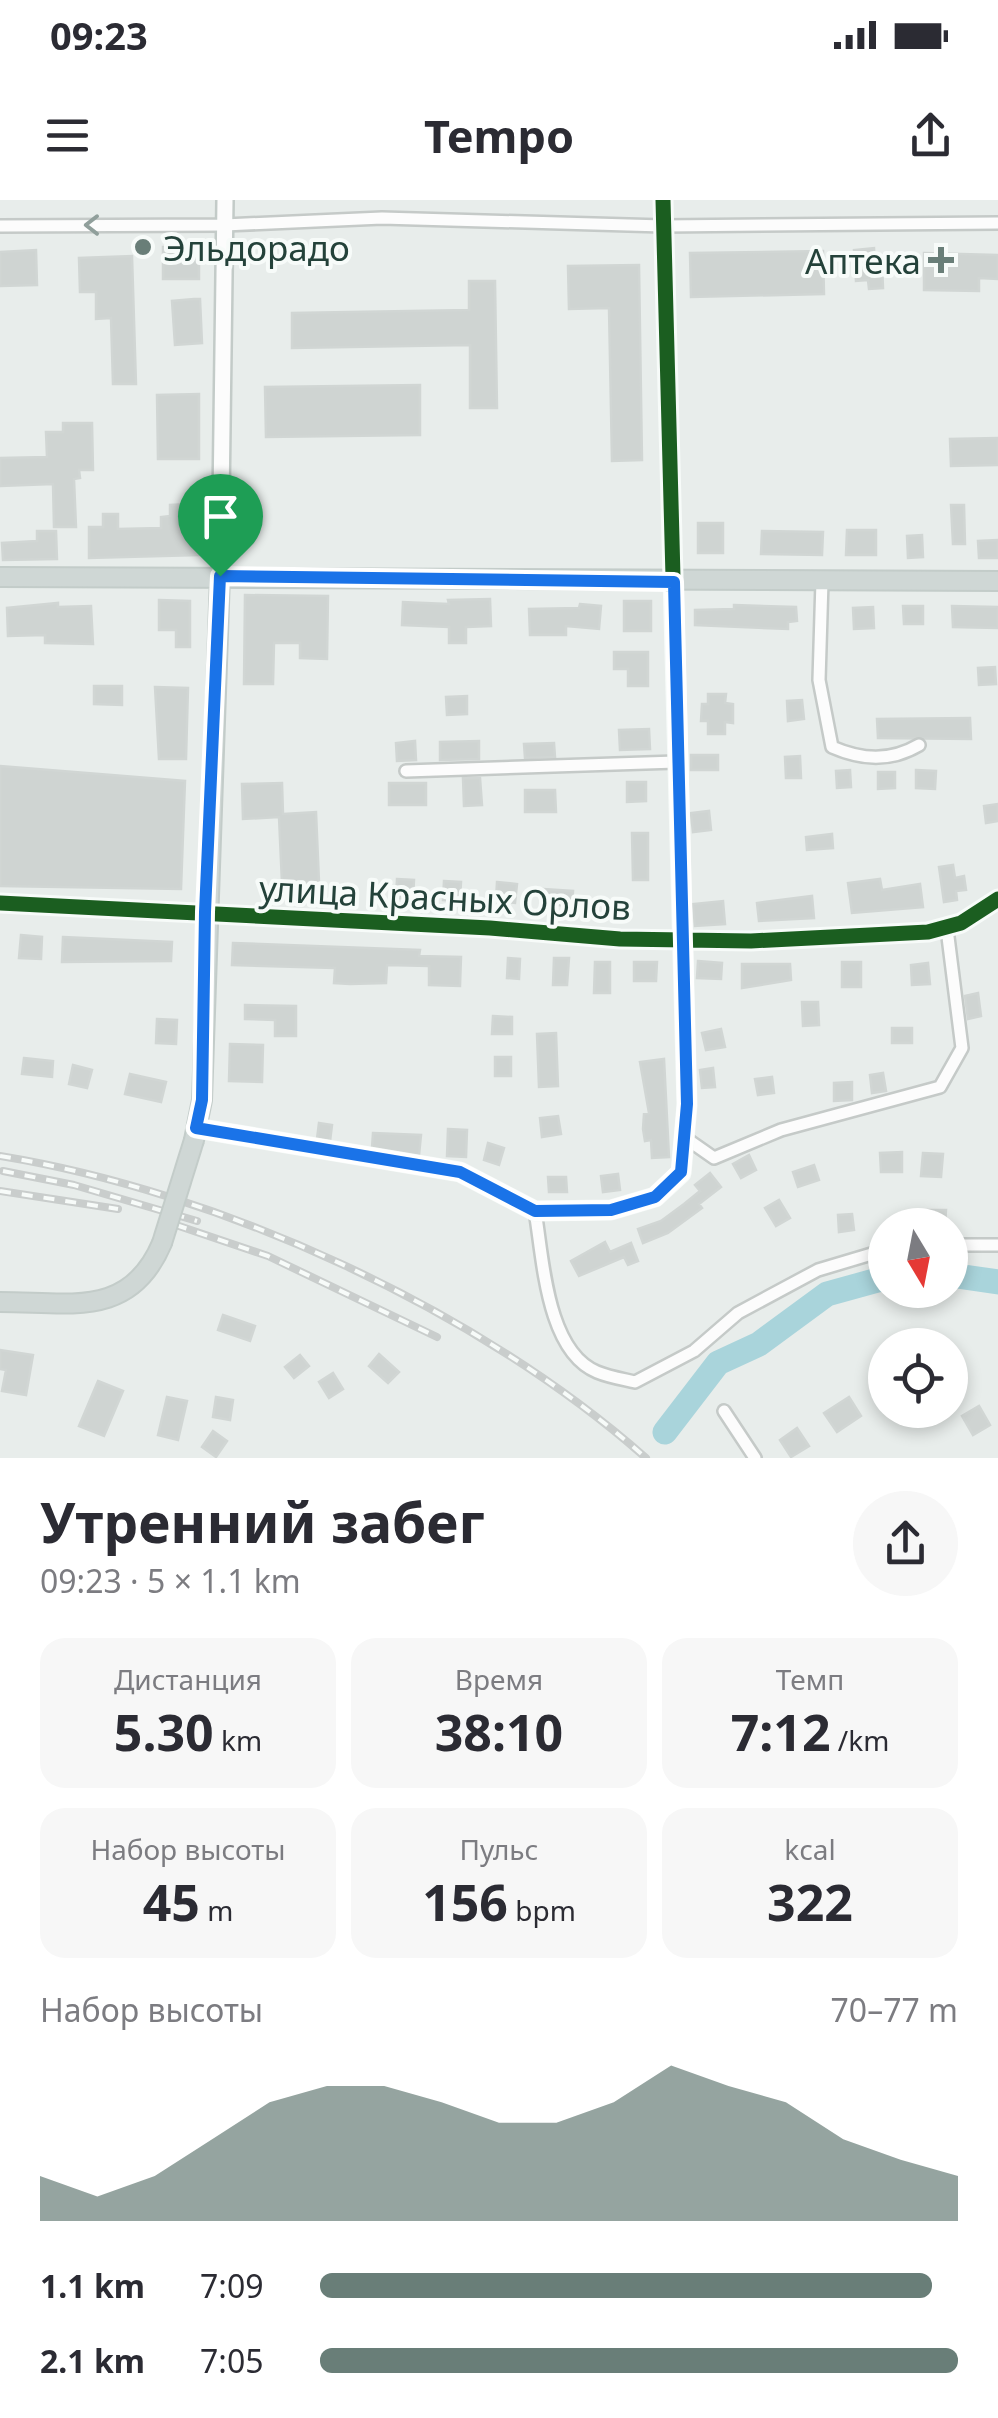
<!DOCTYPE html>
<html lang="ru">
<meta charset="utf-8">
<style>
:root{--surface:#fff;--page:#f7f7f7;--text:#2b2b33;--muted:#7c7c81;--accent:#697e78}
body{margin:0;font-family:"Noto Sans",sans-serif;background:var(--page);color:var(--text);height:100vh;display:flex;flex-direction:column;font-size:38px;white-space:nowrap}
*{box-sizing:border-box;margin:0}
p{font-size:32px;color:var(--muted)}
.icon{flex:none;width:55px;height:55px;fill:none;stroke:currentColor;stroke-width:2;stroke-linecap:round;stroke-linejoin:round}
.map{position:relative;height:1258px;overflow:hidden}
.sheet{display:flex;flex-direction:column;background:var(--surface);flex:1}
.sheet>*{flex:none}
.needle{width:65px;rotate:170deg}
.buttons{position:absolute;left:868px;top:1008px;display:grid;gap:20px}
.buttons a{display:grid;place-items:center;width:100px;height:100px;border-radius:50%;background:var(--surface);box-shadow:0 5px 15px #0003;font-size:50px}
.pin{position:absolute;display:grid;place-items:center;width:85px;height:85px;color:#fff;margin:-102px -42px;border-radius:50% 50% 50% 0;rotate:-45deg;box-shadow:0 0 10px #0007}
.pin .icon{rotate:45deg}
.round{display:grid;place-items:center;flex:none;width:105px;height:105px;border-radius:52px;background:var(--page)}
.headline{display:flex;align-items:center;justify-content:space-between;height:170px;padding:0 40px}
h1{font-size:55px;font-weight:700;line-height:75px}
.metrics{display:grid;grid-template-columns:repeat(3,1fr);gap:15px;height:170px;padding:10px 40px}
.metrics div{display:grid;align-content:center;border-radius:25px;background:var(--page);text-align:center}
.metrics b{font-size:50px;font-weight:700}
.metrics small{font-size:28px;font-weight:400}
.metrics p{font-size:28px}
.chart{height:280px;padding:20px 40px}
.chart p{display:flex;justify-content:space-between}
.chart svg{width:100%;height:180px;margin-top:10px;fill:var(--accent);opacity:.7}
ul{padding:0 40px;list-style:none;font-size:32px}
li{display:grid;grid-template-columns:160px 120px 1fr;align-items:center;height:75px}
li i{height:25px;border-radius:12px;background:var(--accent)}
.status{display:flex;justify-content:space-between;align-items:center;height:70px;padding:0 50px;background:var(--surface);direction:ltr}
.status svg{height:28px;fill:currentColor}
header{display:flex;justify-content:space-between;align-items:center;height:130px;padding:0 40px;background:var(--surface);font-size:45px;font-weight:700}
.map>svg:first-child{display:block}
</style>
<div class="status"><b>09:23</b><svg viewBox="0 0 49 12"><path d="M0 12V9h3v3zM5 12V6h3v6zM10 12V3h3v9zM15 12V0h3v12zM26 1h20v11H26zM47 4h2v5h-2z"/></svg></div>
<header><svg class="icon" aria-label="menu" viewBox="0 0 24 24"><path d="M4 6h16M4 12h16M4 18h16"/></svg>Tempo<svg class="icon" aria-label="share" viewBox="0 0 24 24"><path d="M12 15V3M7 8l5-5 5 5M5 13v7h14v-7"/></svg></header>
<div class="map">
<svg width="998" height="1258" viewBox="0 0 998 1258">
<rect width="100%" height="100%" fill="#e8edeb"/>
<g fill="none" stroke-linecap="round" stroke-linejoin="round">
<!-- river -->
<path stroke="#a9d4db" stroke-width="25" d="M 950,1075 L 998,1082
M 665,1232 L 718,1163 L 759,1144 L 827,1094 L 885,1078"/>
</g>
<!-- building -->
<path fill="#cfd4d2" stroke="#d1d6d4" stroke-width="2.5" d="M 163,47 L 199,47 L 199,79 L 163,79 Z
M 874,48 L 875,66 L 882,65 L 883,88 L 869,89 L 868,80 L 856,81 L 854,50 Z
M 36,50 L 37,85 L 0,86 L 0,52 Z
M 823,51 L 824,94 L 691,97 L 690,53 Z
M 924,53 L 998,55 L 998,79 L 979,78 L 979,91 L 924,90 Z
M 132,56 L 136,184 L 113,184 L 111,118 L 96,119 L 96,92 L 80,92 L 79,58 Z
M 639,65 L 642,260 L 612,261 L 609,108 L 569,109 L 568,66 Z
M 469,81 L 495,81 L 497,208 L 470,208 L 470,145 L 292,148 L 292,113 L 469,110 Z
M 194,99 L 200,99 L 202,143 L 175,145 L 172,101 Z
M 420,185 L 420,235 L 266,237 L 265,187 Z
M 199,194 L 199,259 L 158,259 L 157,195 Z
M 63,223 L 92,223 L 93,270 L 79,270 L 80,278 L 74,279 L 76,327 L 54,327 L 53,284 L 0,286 L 0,258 L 47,257 L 46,232 L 63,232 Z
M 998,238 L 998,265 L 951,266 L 950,239 Z
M 188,304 L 188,316 L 199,316 L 199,355 L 89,358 L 89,327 L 103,327 L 103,314 L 118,314 L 118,329 L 161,328 L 161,317 L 170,316 L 170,305 Z
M 951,305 L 964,305 L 965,344 L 953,344 Z
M 698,323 L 723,323 L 723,353 L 698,353 Z
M 847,330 L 876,330 L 876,355 L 846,355 Z
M 37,331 L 56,331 L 57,359 L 3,360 L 2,343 L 37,341 Z
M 762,331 L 823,332 L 822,355 L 761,354 Z
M 922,335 L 923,357 L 908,358 L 907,336 Z
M 998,340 L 998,358 L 979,358 L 978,341 Z
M 245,395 L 328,396 L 327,459 L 300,458 L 300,443 L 274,443 L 273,484 L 244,484 Z
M 490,399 L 491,426 L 466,427 L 466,443 L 449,443 L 449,427 L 402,425 L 403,402 L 449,404 L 448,400 Z
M 159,400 L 190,401 L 190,447 L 176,447 L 176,430 L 159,430 Z
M 624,401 L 651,401 L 651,431 L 624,431 Z
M 58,403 L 58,407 L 91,406 L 93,444 L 45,443 L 45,435 L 8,436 L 7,408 Z
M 580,404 L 601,406 L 599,429 L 566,426 L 566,435 L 530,435 L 529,409 L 579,408 Z
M 734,405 L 796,407 L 797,421 L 788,422 L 788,429 L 695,425 L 695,410 L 734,409 Z
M 903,406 L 923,406 L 923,424 L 904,424 Z
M 952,406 L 998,407 L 998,428 L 953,427 Z
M 873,407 L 874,428 L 854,429 L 853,408 Z
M 614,452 L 648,452 L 648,486 L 628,486 L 628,469 L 614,469 Z
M 995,467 L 996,484 L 979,485 L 978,468 Z
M 94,486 L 122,486 L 122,505 L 94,504 Z
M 155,487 L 188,488 L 186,559 L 159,559 Z
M 708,494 L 726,494 L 725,503 L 733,504 L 733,523 L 725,522 L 725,534 L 708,534 L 708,521 L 701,521 L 702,504 L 708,504 Z
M 467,496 L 467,514 L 447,515 L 446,497 Z
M 802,500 L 804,519 L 788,521 L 787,501 Z
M 970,518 L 971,539 L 878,538 L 877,519 Z
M 649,529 L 650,549 L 620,550 L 619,530 Z
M 415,541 L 416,560 L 397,561 L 396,543 Z
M 479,541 L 479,559 L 440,560 L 440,542 Z
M 554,543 L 555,557 L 525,558 L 524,544 Z
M 691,555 L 718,555 L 718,570 L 691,570 Z
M 800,556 L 801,578 L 786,578 L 785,557 Z
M 0,566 L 185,581 L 181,689 L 0,686 Z
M 850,570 L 851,587 L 837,588 L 836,571 Z
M 916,570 L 936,571 L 935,589 L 916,588 Z
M 878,572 L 895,572 L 895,588 L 878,589 Z
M 463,578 L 480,578 L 482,605 L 464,606 Z
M 627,582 L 646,582 L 646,601 L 627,602 Z
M 282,583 L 283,614 L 316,612 L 319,682 L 282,683 L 279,617 L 243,619 L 242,584 Z
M 389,583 L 426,583 L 426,605 L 389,605 Z
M 525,590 L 555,590 L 556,612 L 525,612 Z
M 998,604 L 998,621 L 986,623 L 984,606 Z
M 709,611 L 711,630 L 693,632 L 691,613 Z
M 632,633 L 648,633 L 648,680 L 633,680 Z
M 832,634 L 833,648 L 807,650 L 806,637 Z
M 953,665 L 955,678 L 964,676 L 966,690 L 956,691 L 957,700 L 944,702 L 939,667 Z
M 397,679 L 414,680 L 413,699 L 396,698 Z
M 880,679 L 882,690 L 920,684 L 923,707 L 852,713 L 848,683 Z
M 444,681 L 461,682 L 460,701 L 443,700 Z
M 497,682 L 517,684 L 515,703 L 496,701 Z
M 543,689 L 573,691 L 572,706 L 542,704 Z
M 812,696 L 814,718 L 759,721 L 757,703 Z
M 723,701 L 725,724 L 695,726 L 693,704 Z
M 21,735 L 42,737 L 41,759 L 19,758 Z
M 63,737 L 172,742 L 171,761 L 62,762 Z
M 233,743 L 420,750 L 419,756 L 461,757 L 460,786 L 429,785 L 429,766 L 387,765 L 386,783 L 350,784 L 334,783 L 335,768 L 232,765 Z
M 508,758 L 520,759 L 519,779 L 507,778 Z
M 554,758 L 569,758 L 567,785 L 553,785 Z
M 698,761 L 722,763 L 721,779 L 697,778 Z
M 595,762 L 610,762 L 610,793 L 594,793 Z
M 634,762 L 657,762 L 656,781 L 634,781 Z
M 842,762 L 861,762 L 861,787 L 842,787 Z
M 928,763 L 930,784 L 912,785 L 911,765 Z
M 742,764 L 790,764 L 791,780 L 742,788 Z
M 978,793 L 981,816 L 968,819 L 965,796 Z
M 802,802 L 818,802 L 819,825 L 803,826 Z
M 245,805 L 296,806 L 296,836 L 275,836 L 275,820 L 245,819 Z
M 493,816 L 512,817 L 512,834 L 492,834 Z
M 157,819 L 177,820 L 176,844 L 156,843 Z
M 892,828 L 912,828 L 912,843 L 892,843 Z
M 721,829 L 725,847 L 706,850 L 702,833 Z
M 556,833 L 558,886 L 539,887 L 537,834 Z
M 230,844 L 263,845 L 262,882 L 229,881 Z
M 495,857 L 511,857 L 511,876 L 495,876 Z
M 24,858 L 53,861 L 52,877 L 22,874 Z
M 664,859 L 669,957 L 652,958 L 651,940 L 645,941 L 643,929 L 644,914 L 649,913 L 640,862 Z
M 73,865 L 92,870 L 87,888 L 69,884 Z
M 713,868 L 715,887 L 702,888 L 700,870 Z
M 883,873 L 886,891 L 872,893 L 870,875 Z
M 130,874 L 166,882 L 161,902 L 125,894 Z
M 772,877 L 774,893 L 758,895 L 755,879 Z
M 852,882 L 852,900 L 834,901 L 834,883 Z
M 558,916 L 561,934 L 542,937 L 540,918 Z
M 319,923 L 332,925 L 330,941 L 317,939 Z
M 448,929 L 467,930 L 466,957 L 447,956 Z
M 373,933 L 421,935 L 419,955 L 372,948 Z
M 488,943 L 504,948 L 499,965 L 484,960 Z
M 902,952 L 902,972 L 881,972 L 880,953 Z
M 923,953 L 943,954 L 941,977 L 921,976 Z
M 749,955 L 756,970 L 741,978 L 733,964 Z
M 814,965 L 819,980 L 798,987 L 793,972 Z
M 710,973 L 721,987 L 699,1004 L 702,1008 L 668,1033 L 643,1043 L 638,1029 L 661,1021 L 684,1004 L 700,991 L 695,985 Z
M 618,974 L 620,990 L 603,992 L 601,976 Z
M 548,977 L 566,977 L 567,992 L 549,992 Z
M 779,1000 L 790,1018 L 776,1026 L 765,1008 Z
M 928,1010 L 946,1010 L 945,1025 L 928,1025 Z
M 852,1014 L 854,1030 L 839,1032 L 838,1015 Z
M 605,1042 L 610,1052 L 631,1043 L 638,1061 L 628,1065 L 624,1057 L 579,1076 L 571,1061 Z
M 223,1115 L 255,1126 L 250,1141 L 218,1130 Z
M 0,1150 L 33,1155 L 26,1195 L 2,1191 L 6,1170 L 0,1169 Z
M 379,1154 L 399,1172 L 388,1183 L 369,1166 Z
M 300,1155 L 309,1166 L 294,1178 L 285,1167 Z
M 333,1173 L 343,1189 L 329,1198 L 319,1182 Z
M 98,1181 L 123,1191 L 104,1236 L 79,1226 Z
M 167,1197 L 187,1201 L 178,1240 L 158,1235 Z
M 216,1197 L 233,1200 L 230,1220 L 213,1217 Z
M 849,1197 L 861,1216 L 837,1232 L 824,1213 Z
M 979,1206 L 990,1225 L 973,1235 L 962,1216 Z
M 797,1228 L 809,1246 L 791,1257 L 780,1240 Z
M 213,1231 L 227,1241 L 216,1257 L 202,1247 Z"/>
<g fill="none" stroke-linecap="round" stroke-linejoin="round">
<defs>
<path id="street" d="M 0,26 L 225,25 L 382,18 L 663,26 L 998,23
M 822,381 L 819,480 L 832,547 C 862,560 890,562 919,545
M 406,571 L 676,562
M 0,703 L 490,728 L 620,739 L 751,741 L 928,732 L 961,723 L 998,699
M 196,928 L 460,972 L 535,1011 L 611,1010 L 655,997 L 681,973 L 687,905 L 663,0
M 684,937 L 714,958 L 781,930 L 940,887 L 962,848 L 947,729
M 535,1011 C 543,1057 546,1151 597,1172 C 609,1177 622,1179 635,1182 L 694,1151 L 738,1113 L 818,1070 L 885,1050
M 950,1045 L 998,1045
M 724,1211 L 755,1258"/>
<path id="secondary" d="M 220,376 L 225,0"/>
<path id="primary" d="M 0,377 L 998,381
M 194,940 L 202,900 L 220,376
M 0,1102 C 70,1102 130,1119 162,1043"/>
</defs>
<!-- street casing -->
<use href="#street" stroke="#c5cac8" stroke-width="16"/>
<!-- secondary casing -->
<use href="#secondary" stroke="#c3cbc8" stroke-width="20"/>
<!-- primary casing -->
<use href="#primary" stroke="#c3ccc9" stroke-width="22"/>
<!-- street -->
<use href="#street" stroke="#fcfcfc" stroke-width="11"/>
<!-- secondary -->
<use href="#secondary" stroke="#fcfcfc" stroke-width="15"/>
<!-- primary -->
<use href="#primary" stroke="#cfd7d5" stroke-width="18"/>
<defs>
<path id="rail" d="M 0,956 C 221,992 478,1109 646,1258
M 3,971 L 74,985 L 197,1021
M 0,991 L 118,1009
M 176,1025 L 268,1056 L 437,1137"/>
</defs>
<!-- rail casing -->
<use href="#rail" stroke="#c9cdcc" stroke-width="8"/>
<!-- rail -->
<use href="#rail" stroke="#f7fbf9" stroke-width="4" stroke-dasharray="11" stroke-linecap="butt"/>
<defs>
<path id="primary-bridge" d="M 162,1043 L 194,940"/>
</defs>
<!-- primary-bridge casing -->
<use href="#primary-bridge" stroke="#c3ccc9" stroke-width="22" stroke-linecap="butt"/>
<!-- primary-bridge -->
<use href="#primary-bridge" stroke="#cfd7d5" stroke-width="18"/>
<defs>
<path id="cycleway" d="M 0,703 L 490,728 L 620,739 L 751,741 L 928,732 L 961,723 L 998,699
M 196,928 L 460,972 L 535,1011 L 611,1010 L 655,997 L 681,973 L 687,905 L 663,0"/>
</defs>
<!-- cycleway casing -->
<use href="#cycleway" stroke="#f7fbf9" stroke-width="21"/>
<!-- cycleway -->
<use href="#cycleway" stroke="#1b5e20" stroke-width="15"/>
</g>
<!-- one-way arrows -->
<defs><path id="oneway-chevron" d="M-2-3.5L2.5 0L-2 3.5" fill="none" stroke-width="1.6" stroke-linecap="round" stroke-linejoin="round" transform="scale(2.5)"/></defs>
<use stroke="#909f9b" href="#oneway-chevron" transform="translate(92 25) rotate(180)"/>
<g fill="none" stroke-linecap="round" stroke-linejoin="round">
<defs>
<path id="route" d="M 220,376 L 674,382 L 687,904 L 681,972 L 655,997 L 611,1010 L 535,1011 L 460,972 L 196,928 L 202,900 L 205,712 Z"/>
</defs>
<!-- route casing -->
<use href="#route" stroke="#fff" stroke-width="20"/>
<!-- route -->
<use href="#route" stroke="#1a73e8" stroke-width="12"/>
</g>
<!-- markers -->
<g fill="#697e78" stroke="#f7fbf9" stroke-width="4">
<circle cx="143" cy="47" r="10"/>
<path d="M936 45h10v10h10v10h-10v10h-10v-10h-10v-10h10z"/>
</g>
<g text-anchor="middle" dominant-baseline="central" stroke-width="8" stroke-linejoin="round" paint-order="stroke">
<!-- poi labels -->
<g font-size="35" fill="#24423a" stroke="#f7fbf9" text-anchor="start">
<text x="163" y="47">Эльдорадо</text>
<text x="921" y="60" text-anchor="end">Аптека</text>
</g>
<!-- street labels -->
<g font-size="35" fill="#24423a" stroke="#f7fbf9">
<text transform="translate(445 697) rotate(3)">улица Красных Орлов</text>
</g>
</g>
</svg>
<div class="buttons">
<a><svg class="needle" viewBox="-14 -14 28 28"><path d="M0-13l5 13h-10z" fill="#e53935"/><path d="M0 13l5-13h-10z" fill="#7c7c81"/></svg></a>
<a><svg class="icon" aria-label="locate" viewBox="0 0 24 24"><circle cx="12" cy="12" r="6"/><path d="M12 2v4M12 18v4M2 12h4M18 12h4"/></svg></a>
</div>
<div class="pin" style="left:220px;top:376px;background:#1e9e55"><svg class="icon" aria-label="arrive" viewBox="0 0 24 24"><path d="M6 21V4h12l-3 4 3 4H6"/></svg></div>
</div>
<section class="sheet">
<div class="headline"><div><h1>Утренний забег</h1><p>09:23 · 5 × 1.1 km</p></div><a class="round"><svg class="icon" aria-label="share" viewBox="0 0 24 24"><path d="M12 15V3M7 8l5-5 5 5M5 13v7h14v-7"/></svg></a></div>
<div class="metrics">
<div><p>Дистанция</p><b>5.30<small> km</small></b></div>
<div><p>Время</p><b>38:10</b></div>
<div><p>Темп</p><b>7:12<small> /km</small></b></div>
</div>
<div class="metrics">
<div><p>Набор высоты</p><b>45<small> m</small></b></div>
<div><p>Пульс</p><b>156<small> bpm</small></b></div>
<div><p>kcal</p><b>322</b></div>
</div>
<div class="chart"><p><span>Набор высоты</span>70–77 m</p>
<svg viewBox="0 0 160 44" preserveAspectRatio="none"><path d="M0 44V33L10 38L20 33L30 24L40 15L50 11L60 11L70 15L80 20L90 20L100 15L110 6L120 11L130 15L140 24L150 29L160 33V44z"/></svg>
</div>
<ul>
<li><b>1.1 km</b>7:09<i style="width:96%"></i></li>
<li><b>2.1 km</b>7:05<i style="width:100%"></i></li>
</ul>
</section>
